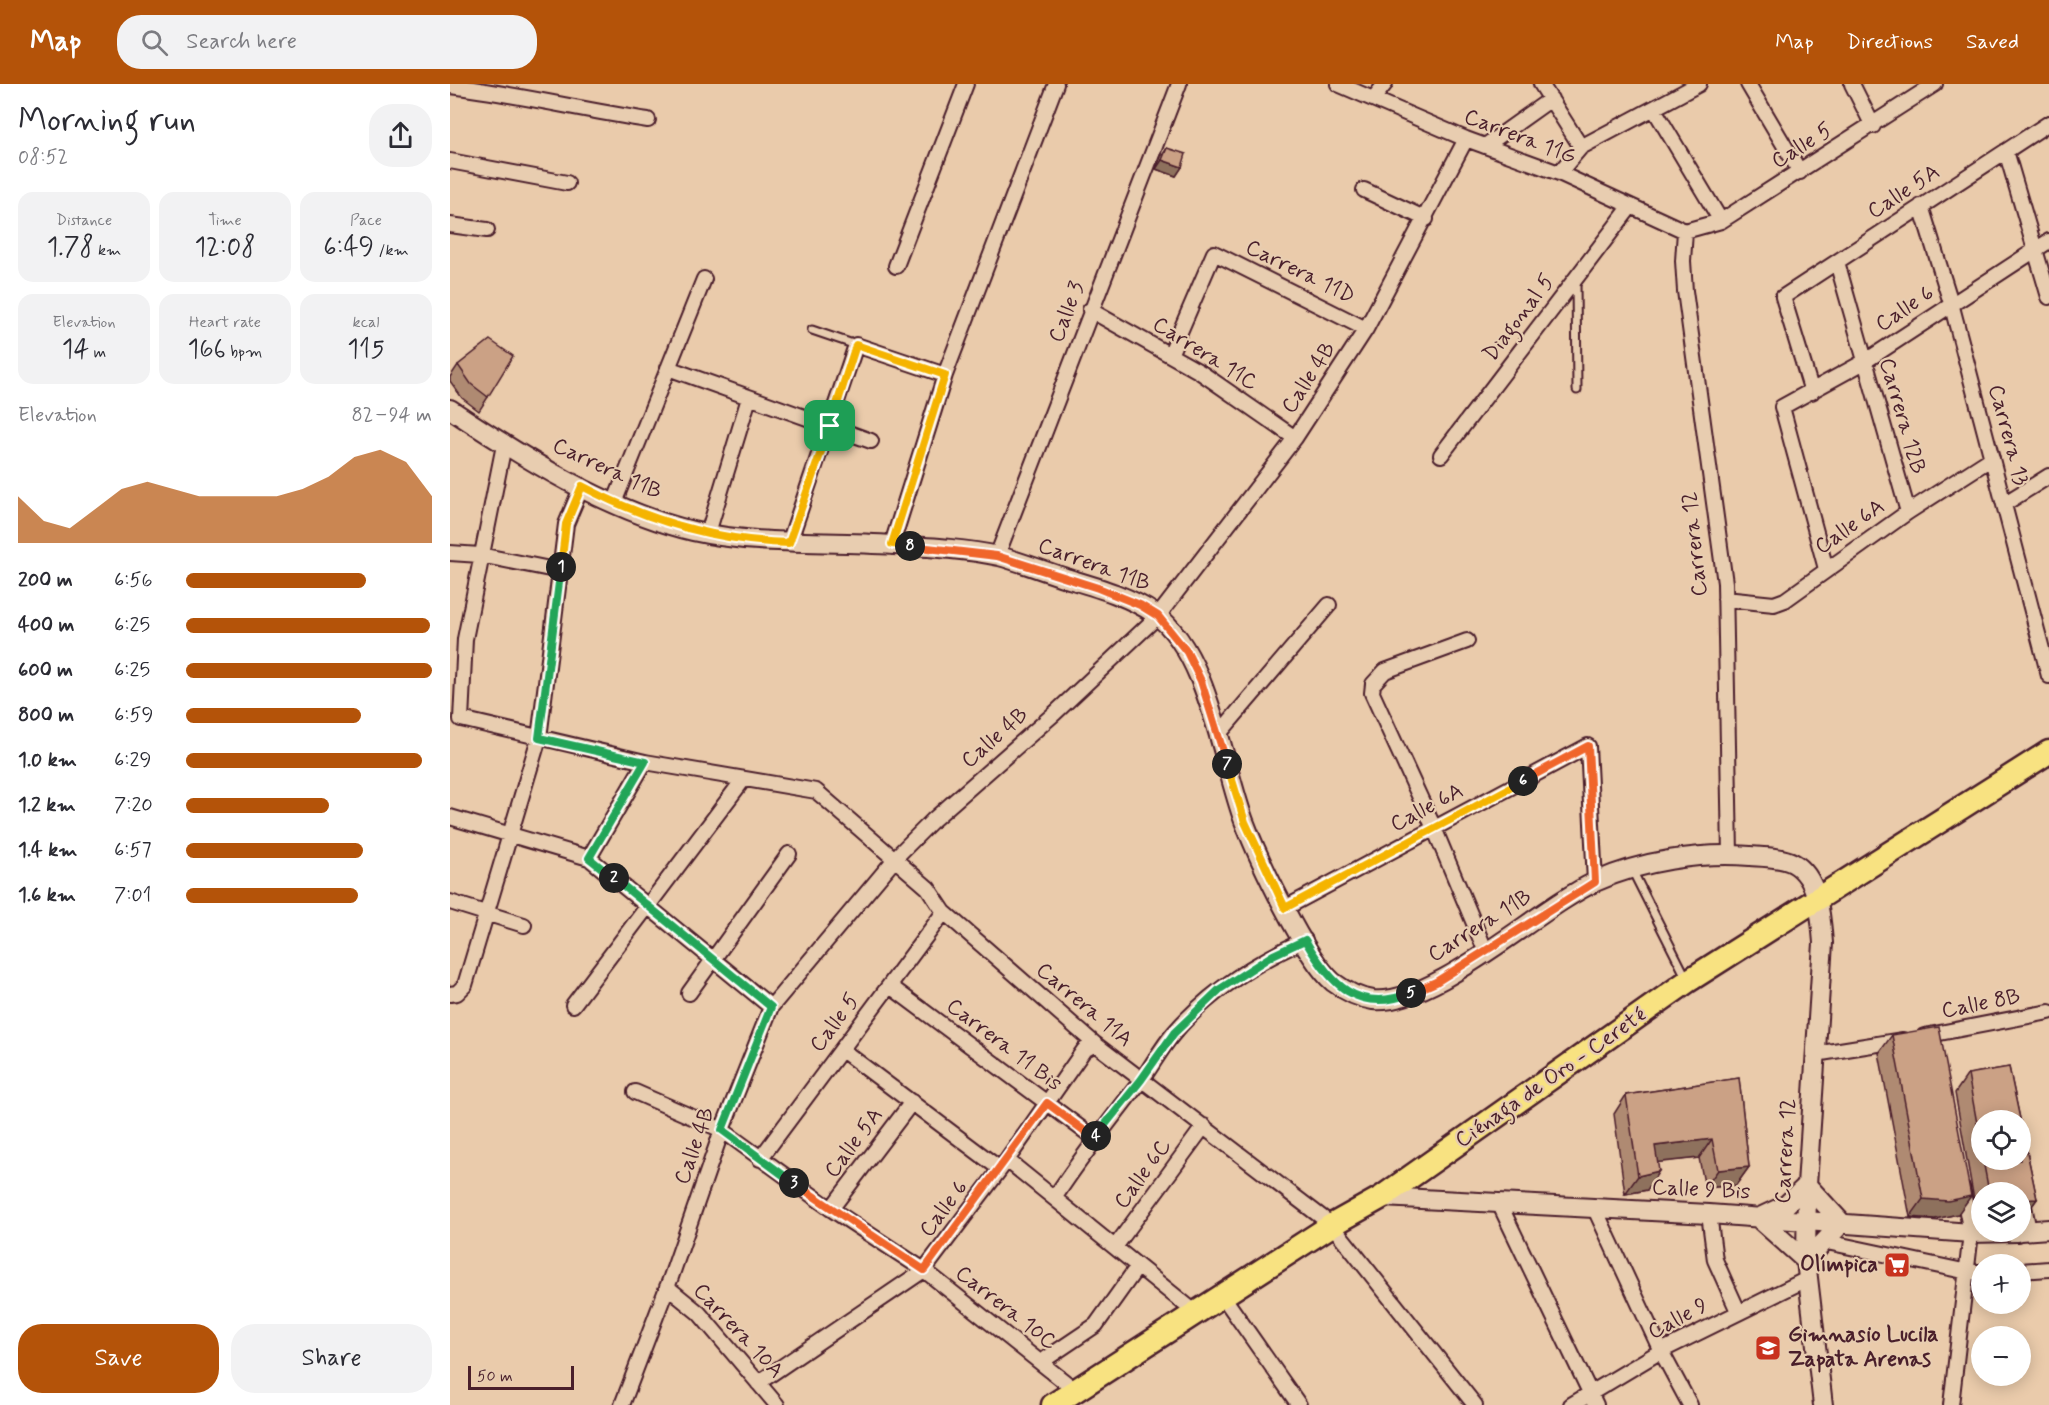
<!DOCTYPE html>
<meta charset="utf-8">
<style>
:root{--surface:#fff;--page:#f2f2f3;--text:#2b2b33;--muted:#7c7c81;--accent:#b45309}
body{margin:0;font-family:Mynerve,sans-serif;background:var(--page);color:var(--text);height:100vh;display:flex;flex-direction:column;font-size:22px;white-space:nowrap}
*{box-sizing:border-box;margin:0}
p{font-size:20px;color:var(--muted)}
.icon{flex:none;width:33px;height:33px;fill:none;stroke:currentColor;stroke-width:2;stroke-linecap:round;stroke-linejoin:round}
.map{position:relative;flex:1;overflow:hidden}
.side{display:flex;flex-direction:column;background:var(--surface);width:450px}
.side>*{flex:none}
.fabs{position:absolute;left:1521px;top:1026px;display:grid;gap:12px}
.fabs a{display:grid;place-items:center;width:60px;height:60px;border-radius:50%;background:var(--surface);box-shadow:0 3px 15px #0003;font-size:30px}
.scale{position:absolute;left:18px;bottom:15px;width:106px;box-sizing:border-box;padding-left:6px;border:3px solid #4a1f2b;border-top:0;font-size:16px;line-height:21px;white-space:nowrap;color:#4a1f2b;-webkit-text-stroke:4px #e8cdb0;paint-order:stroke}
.pin{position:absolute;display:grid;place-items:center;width:51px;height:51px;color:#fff;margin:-26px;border-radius:12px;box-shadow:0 3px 9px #0006}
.km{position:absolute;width:30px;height:30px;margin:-15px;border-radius:50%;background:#222;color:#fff;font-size:16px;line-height:30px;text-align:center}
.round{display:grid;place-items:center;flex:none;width:63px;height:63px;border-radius:24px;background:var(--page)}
.headline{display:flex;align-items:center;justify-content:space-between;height:102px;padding:0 18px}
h1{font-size:33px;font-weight:600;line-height:45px}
.figures{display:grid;grid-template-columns:repeat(3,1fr);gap:9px;height:102px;padding:6px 18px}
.figures div{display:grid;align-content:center;border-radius:15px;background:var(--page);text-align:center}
.figures b{font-size:26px;font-weight:600}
.figures small{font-size:16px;font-weight:400}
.figures p{font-size:16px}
.chart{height:168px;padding:12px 18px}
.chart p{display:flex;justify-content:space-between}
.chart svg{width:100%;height:108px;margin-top:6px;fill:var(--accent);opacity:.7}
.cta{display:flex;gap:12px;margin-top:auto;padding:12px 18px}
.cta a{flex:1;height:69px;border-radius:24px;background:var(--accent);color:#fff;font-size:24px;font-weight:600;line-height:69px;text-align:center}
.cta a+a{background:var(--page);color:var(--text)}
ul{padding:0 18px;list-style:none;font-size:20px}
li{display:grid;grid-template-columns:96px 72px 1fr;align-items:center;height:45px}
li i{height:15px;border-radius:8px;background:var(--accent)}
header{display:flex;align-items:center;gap:36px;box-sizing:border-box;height:84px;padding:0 30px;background:var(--accent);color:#fff}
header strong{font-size:28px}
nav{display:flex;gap:33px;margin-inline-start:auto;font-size:21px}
.search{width:420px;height:54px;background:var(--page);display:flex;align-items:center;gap:15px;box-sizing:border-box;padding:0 21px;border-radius:24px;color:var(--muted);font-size:22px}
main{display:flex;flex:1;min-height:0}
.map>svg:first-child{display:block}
</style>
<header>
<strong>Map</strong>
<div class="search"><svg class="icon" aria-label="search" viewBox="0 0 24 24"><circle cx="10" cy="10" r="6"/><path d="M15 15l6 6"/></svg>Search here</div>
<nav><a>Map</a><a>Directions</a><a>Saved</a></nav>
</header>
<main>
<section class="side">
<div class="headline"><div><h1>Morning run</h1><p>08:52</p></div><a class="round"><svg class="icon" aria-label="share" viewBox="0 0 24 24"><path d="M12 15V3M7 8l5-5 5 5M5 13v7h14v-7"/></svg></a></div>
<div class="figures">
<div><p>Distance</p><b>1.78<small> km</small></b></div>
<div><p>Time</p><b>12:08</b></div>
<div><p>Pace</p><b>6:49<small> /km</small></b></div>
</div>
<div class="figures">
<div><p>Elevation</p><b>14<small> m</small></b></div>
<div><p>Heart rate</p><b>166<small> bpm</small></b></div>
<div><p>kcal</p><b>115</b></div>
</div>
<div class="chart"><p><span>Elevation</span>82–94 m</p>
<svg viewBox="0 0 160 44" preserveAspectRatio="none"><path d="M0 44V25L10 35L20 38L30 30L40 22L50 19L60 22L70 25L80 25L90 25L100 25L110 22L120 17L130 9L140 6L150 11L160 25V44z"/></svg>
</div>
<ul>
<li><b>200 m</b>6:56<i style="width:73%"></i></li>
<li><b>400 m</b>6:25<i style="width:99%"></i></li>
<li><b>600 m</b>6:25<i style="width:100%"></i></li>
<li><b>800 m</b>6:59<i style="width:71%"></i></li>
<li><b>1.0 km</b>6:29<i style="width:96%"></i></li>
<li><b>1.2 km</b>7:20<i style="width:58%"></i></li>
<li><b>1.4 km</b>6:57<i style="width:72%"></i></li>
<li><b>1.6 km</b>7:01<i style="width:70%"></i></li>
</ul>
<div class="cta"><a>Save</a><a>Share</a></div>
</section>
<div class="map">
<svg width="1599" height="1321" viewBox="0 0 1599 1321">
<rect width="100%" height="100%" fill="#eacbab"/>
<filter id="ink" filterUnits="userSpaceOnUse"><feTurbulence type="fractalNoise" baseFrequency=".0167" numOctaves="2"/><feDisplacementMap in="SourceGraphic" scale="12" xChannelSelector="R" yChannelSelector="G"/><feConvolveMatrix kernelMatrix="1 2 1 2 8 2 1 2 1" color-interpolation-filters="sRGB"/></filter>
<g filter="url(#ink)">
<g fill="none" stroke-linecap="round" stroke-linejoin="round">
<defs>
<path id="service" d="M 1126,197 L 1127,306
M 362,246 L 406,261
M 1182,786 L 1236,893
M 1577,1119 L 1582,1144"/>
<path id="minor" d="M 888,0 L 1016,55 L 1109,89 L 1235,147
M 1091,0 L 1131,63
M 1298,0 L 1350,88
M 1402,0 L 1423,42
M 0,2 C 67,10 132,26 198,36
M 923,15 L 935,0
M 1204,25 L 1271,137
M 1035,62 L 1101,15
M 1556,67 L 1599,213
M 0,77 L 117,99
M 1109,89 L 1131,63 L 1249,0
M 914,106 L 976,135
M 1471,122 L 1501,219 L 1599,592
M 0,141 L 37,146
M 1235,147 L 1233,177 L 1235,207 L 1275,499 L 1280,771
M 1235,147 L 1271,137 L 1485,0
M 1387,178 L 1458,428
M 446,182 L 516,0
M 640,226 L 750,288 L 845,354
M 720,271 L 764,169 L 916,245
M 218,284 L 421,357
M 1362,308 L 1333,213 L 1599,39
M 54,361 L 15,555 L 11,635 L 195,678 L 366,707 L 478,804 L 494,828 L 645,960 L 882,1141 L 1025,1321
M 991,371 L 1181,122
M 164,419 L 254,195
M 1554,420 L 1599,392
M 258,449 L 299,314
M 339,459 L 406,261 L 495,291
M 442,460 L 495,291 L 606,0
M 0,469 L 30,471 L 110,487
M 547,472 L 729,0
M 1376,485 L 1332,323 L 1414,278 L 1599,157
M 1275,515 L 1324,520 L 1335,516 L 1458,428 L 1542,374
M 1017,557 L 935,587 L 923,600 L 922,609 L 984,744 L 1036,868
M 768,651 L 879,521
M 0,733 L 139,774 L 321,923
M 139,774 L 195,678
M 0,818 L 74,841
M 835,824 L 1138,662 L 1145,798
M 440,902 L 644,1054
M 239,909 L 339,770
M 0,910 L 7,909 L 15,901 L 89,654 L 116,440 L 132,402
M 123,921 L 293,696
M 1474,952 L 1599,928
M 392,966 L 550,1085
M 1365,970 L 1453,956
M 185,1008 L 272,1046 L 381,1125 L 474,1186 L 625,1306
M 310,1075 L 494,828
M 557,1076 L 746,1229
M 605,1113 C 631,1073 660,1036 690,998 C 702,982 711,964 724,949 C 759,908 806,878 855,856
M 1050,1121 L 1146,1321
M 381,1125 L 462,1018
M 1145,1125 L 1211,1267 L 1240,1321
M 1259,1130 L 1265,1176 L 1288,1227
M 1377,1158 L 1518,1188 L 1532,1188
M 665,1163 L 754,1042
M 1570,1187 L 1599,1185
M 217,1203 L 249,1229 L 327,1321
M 772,1211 L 849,1321
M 591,1278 L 646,1241 L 688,1182
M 308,1299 L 474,1186 L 557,1076 L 634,966 L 645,960
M 172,1321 L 221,1193 L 272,1046 L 321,923 L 450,769 L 483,736 L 605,629 L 708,532 L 845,354 L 916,245 L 1016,55
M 1121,1321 L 1211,1267 L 1359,1194
M 1501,1321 L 1521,1149 L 1512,1103"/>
<path id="tertiary" d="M 0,325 C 72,373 158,427 243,447 C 309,462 377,456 444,461 C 478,463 516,465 549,472 C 571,478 594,487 616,494 C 646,503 679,512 705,530 C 758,568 772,677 794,737 C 808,774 855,874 883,898 C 895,907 908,914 923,916 C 984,922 1088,824 1145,798 C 1191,777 1250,768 1300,772 C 1313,773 1332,773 1343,779 C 1369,793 1371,834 1373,859 L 1357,1101 L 1356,1177 L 1373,1321
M 1357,1101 L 1392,1139 L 1356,1177 L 1308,1134 L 1336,1121 Z
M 932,1113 L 1259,1130 L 1521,1149 L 1567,1148
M 1570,1147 L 1599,1145"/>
<path id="trunk" d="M 603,1321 L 882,1141 L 932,1113 L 1238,897 L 1599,668"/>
</defs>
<!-- service casing -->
<use href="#service" stroke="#4a1f2b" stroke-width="11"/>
<!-- minor casing -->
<use href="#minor" stroke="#4a1f2b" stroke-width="18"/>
<!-- tertiary casing -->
<use href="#tertiary" stroke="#4a1f2b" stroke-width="22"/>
<!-- trunk casing -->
<use href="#trunk" stroke="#4a1f2b" stroke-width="27"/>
<!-- service -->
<use href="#service" stroke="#e8cdb0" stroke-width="7"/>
<!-- minor -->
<use href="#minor" stroke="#e8cdb0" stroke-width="14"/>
<!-- tertiary -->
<use href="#tertiary" stroke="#e8cdb0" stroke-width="18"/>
<!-- trunk -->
<use href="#trunk" stroke="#f8e281" stroke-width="22"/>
</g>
<!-- wall -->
<path fill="#af8a72" stroke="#4a1f2b" stroke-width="1.5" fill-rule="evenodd" d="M 717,64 L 732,83 L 726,92 L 706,85 L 711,73 Z
M 8,281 L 38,313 L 29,327 L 12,314 L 0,297 L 0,293 Z
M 1442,951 L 1508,1130 L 1485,1135 L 1460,1133 L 1429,969 Z
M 1559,983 L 1587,1115 L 1574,1133 L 1570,1133 L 1570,1108 L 1532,1108 L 1532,1131 L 1530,1126 L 1526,1127 L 1505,1009 L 1518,990 ZM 1532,1036 L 1570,1036 L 1570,1076 L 1532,1076 Z
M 1289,994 L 1299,1083 L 1286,1101 L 1255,1104 L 1249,1074 L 1208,1078 L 1197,1106 L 1175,1110 L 1164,1030 L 1176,1011 Z"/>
<!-- shaded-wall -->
<path fill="#8e715d" stroke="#4a1f2b" stroke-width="1.5" d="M 712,76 L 732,83 L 726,92 L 706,85 Z
M 1262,1055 L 1249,1074 L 1193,1080 L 1205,1062 Z
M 1299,1083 L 1286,1101 L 1255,1104 L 1268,1086 Z
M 1209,1087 L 1197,1106 L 1175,1110 L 1188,1092 Z
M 1521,1112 L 1508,1130 L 1485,1135 L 1460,1133 L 1473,1115 Z
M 1587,1115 L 1574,1133 L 1570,1133 L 1570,1116 Z
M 1532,1119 L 1532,1124 L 1530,1126 L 1526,1127 Z"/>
<!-- building -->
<path fill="#cba185" stroke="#4a1f2b" stroke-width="1.5" d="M 717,64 L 736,70 L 732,83 L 712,76 Z
M 40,256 L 63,272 L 38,313 L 21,300 L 8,281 Z
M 1489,943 L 1521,1112 L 1498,1117 L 1473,1115 L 1442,951 Z
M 1559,983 L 1587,1115 L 1570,1116 L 1570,1108 L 1544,1108 L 1543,1107 L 1539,1108 L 1533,1076 L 1570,1076 L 1570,1036 L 1532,1036 L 1532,1067 L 1518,990 Z
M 1289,994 L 1299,1083 L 1268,1086 L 1262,1055 L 1205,1062 L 1209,1087 L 1188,1092 L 1176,1011 Z"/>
</g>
<g fill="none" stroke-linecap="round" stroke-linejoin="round" filter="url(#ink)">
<defs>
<path id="split-1" d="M 111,483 L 116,440 L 132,402 C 196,436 266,457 339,459 L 380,342"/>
<path id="split-2" d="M 111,483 L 89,654 L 195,678 L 139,774 L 164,794"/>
<path id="split-3" d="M 164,794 L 321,923 L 272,1046 L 344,1099"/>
<path id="split-4" d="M 344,1099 L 474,1186 L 597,1019 L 644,1054 L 646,1052"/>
<path id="split-5" d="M 646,1052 L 691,996 L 724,949 L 770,905 L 823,871 L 855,856 C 880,899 907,931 961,909"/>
<path id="split-6" d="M 961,909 L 986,898 L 1145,798 L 1138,662 L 1073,697"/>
<path id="split-7" d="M 777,680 L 795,738 L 835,824 L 1073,697"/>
<path id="split-8" d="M 460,462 L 547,472 L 648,504 L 690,521 L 708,532 L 737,568 L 751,597 L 777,680"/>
<path id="split-9" d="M 380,342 L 406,261 L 495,291 L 442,460 L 460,462"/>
</defs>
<!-- split-1 casing -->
<use href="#split-1" stroke="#fff" stroke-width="12"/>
<!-- split-2 casing -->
<use href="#split-2" stroke="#fff" stroke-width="12"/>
<!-- split-3 casing -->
<use href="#split-3" stroke="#fff" stroke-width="12"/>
<!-- split-4 casing -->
<use href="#split-4" stroke="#fff" stroke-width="12"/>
<!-- split-5 casing -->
<use href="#split-5" stroke="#fff" stroke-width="12"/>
<!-- split-6 casing -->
<use href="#split-6" stroke="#fff" stroke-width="12"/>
<!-- split-7 casing -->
<use href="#split-7" stroke="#fff" stroke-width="12"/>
<!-- split-8 casing -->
<use href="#split-8" stroke="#fff" stroke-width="12"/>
<!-- split-9 casing -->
<use href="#split-9" stroke="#fff" stroke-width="12"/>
<!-- split-1 -->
<use href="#split-1" stroke="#f5b400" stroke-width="8"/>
<!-- split-2 -->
<use href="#split-2" stroke="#22a559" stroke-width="8"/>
<!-- split-3 -->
<use href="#split-3" stroke="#22a559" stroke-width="8"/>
<!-- split-4 -->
<use href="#split-4" stroke="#f0652b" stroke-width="8"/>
<!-- split-5 -->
<use href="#split-5" stroke="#22a559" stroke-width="8"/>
<!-- split-6 -->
<use href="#split-6" stroke="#f0652b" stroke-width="8"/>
<!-- split-7 -->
<use href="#split-7" stroke="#f5b400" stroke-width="8"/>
<!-- split-8 -->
<use href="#split-8" stroke="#f0652b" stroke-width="8"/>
<!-- split-9 -->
<use href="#split-9" stroke="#f5b400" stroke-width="8"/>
</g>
<!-- icons -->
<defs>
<symbol id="supermarket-square" viewBox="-11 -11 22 22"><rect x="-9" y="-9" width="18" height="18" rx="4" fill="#c8321e" stroke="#e8cdb0"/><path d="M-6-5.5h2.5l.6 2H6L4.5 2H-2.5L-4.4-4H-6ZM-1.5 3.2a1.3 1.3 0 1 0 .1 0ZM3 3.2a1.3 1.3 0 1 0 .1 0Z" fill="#fff"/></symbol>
<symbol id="school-square" viewBox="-11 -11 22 22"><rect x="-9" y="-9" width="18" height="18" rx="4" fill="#c8321e" stroke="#e8cdb0"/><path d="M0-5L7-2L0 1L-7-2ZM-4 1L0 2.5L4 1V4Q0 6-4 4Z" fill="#fff"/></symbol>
</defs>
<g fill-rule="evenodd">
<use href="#supermarket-square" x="1432" y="1166" width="30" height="30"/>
<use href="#school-square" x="1303" y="1249" width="30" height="30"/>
</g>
<g text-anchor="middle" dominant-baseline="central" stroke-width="4.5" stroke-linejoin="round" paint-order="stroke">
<!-- street labels -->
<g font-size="22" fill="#4a1f2b" stroke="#e8cdb0">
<text transform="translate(1070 53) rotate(21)">Carrera 11G</text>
<text transform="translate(1352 62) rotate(-32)">Calle 5</text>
<text transform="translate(1454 108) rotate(-33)">Calle 5A</text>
<text transform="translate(850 188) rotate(26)">Carrera 11D</text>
<text transform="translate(1455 225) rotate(-34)">Calle 6</text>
<text transform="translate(617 228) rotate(-69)">Calle 3</text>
<text transform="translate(1069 234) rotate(-53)">Diagonal 5</text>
<text transform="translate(755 270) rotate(32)">Carrera 11C</text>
<text transform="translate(859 294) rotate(-57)">Calle 4B</text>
<text transform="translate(1452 332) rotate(74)">Carrera 12B</text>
<text transform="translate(1558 351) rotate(75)">Carrera 13</text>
<text transform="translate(157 385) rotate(25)">Carrera 11B</text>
<text transform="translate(1400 443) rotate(-35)">Calle 6A</text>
<text transform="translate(1245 460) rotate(-96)">Carrera 12</text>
<text transform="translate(644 481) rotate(20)">Carrera 11B</text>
<text transform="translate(545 654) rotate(-41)">Calle 4B</text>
<text transform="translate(977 724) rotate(-28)">Calle 6A</text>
<text transform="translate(1030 842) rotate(-32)">Carrera 11B</text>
<text transform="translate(1531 920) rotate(-11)">Calle 8B</text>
<text transform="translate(634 921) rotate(40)">Carrera 11A</text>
<text transform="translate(385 939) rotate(-53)">Calle 5</text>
<text transform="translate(554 961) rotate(37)">Carrera 11 Bis</text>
<text transform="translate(1101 994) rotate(-35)">Ciénaga de Oro - Cereté</text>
<text transform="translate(404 1059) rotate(-53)">Calle 5A</text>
<text transform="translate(245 1062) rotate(-70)">Calle 4B</text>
<text transform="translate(1336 1067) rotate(-87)">Carrera 12</text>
<text transform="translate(693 1090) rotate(-54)">Calle 6C</text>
<text transform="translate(1251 1106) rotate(3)">Calle 9 Bis</text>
<text transform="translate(494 1125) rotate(-53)">Calle 6</text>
<text transform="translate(556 1224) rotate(38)">Carrera 10C</text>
<text transform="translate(1228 1235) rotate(-28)">Calle 9</text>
<text transform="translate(288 1247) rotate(47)">Carrera 10A</text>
</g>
<!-- poi labels -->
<g font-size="22" font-weight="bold" fill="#4a1f2b" stroke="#e8cdb0" text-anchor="end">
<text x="1428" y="1181">Olímpica</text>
<text x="1338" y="1251" text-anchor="start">Gimnasio Lucila<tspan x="1338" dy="25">Zapata Arenas</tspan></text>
</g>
</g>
</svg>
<div class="fabs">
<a><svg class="icon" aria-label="locate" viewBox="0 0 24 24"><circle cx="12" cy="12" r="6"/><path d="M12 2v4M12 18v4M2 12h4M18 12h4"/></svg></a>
<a><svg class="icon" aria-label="layers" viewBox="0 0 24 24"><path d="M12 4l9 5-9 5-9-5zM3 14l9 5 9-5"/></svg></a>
<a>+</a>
<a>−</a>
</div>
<div class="scale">50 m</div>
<div class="pin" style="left:380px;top:342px;background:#1e9e55"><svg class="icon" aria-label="arrive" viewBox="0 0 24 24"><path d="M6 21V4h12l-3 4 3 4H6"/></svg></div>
<b class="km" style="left:111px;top:483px">1</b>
<b class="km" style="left:164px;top:794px">2</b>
<b class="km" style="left:344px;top:1099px">3</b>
<b class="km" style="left:646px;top:1052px">4</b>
<b class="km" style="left:961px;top:909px">5</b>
<b class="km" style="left:1073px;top:697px">6</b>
<b class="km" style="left:777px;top:680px">7</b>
<b class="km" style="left:460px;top:462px">8</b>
</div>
</main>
